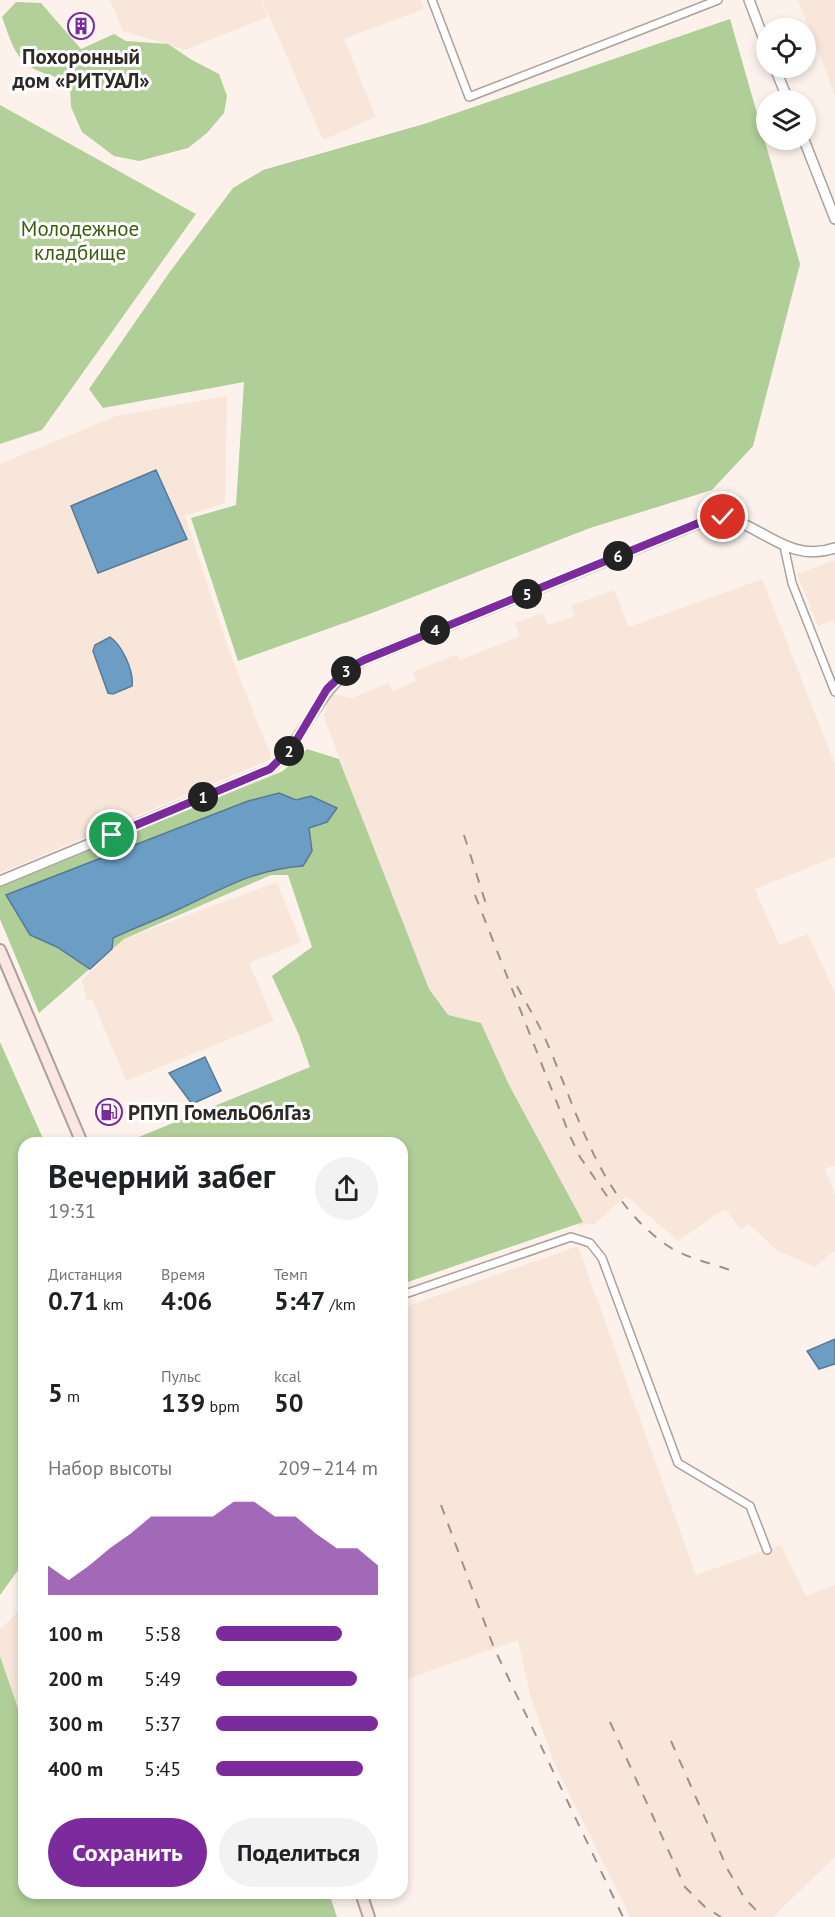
<!DOCTYPE html>
<html lang="ru">
<meta charset="utf-8">
<style>
:root{--surface:#fff;--page:#f2f2f2;--text:#202124;--muted:#757577;--accent:#7b2b9c}
body{margin:0;font-family:"PT Sans",sans-serif;background:var(--page);color:var(--text);height:100vh;display:flex;flex-direction:column;font-size:22px;white-space:nowrap}
*{box-sizing:border-box;margin:0}
p{font-size:20px;color:var(--muted)}
.icon{flex:none;width:33px;height:33px;fill:none;stroke:currentColor;stroke-width:2;stroke-linecap:round;stroke-linejoin:round}
.map{position:relative;flex:1;overflow:hidden}
.details{position:absolute;left:18px;top:1137px;width:390px;height:762px;display:flex;flex-direction:column;background:var(--surface);border-radius:18px;box-shadow:0 3px 9px #0003}
.details>*{flex:none}
.controls{position:absolute;left:756px;top:18px;display:grid;gap:12px}
.controls a{display:grid;place-items:center;width:60px;height:60px;border-radius:50%;background:var(--surface);box-shadow:0 3px 9px #0003;font-size:30px}
.pin{position:absolute;display:grid;place-items:center;width:51px;height:51px;color:#fff;margin:-26px;border:3px solid #fff;border-radius:50%;box-shadow:0 2px 6px #0007}
.km{position:absolute;width:30px;height:30px;margin:-15px;border-radius:50%;background:#222;color:#fff;font-size:16px;line-height:30px;text-align:center}
.round{display:grid;place-items:center;flex:none;width:63px;height:63px;border-radius:32px;background:var(--page)}
.summary{display:flex;align-items:center;justify-content:space-between;height:102px;padding:0 30px}
h1{font-size:33px;font-weight:800;line-height:45px}
.stats{display:grid;grid-template-columns:repeat(3,1fr);gap:9px;height:102px;padding:6px 30px}
.stats div{display:grid;align-content:center}
.stats b{font-size:26px;font-weight:800}
.stats small{font-size:16px;font-weight:400}
.stats p{font-size:16px}
.chart{height:168px;padding:12px 30px}
.chart p{display:flex;justify-content:space-between}
.chart svg{width:100%;height:108px;margin-top:6px;fill:var(--accent);opacity:.7}
.cta{display:flex;gap:12px;margin-top:auto;padding:12px 30px}
.cta a{flex:1;height:69px;border-radius:36px;background:var(--accent);color:#fff;font-size:24px;font-weight:800;line-height:69px;text-align:center}
.cta a+a{background:var(--page);color:var(--text)}
ul{padding:0 30px;list-style:none;font-size:20px}
li{display:grid;grid-template-columns:96px 72px 1fr;align-items:center;height:45px}
li i{height:15px;border-radius:8px;background:var(--accent)}
.map>svg:first-child{display:block}
</style>
<div class="map">
<svg width="835" height="1917" viewBox="0 0 835 1917">
<rect width="100%" height="100%" fill="#fdf2eb"/>
<!-- built -->
<path fill="#f8e6da" d="M 110,0 L 261,0 L 268,17 L 185,50 L 123,31 Z
M 262,0 L 421,0 L 424,9 L 344,39 L 376,117 L 323,140 Z
M 798,0 L 835,0 L 835,96 L 827,74 Z
M 227,396 L 225,503 L 185,516 L 228,648 L 272,759 L 0,873 L 0,464 L 116,416 Z
M 835,560 L 835,625 L 833,620 L 818,626 L 797,574 Z
M 762,579 L 835,764 L 835,857 L 755,889 L 779,945 L 808,934 L 835,993 L 835,1165 L 825,1169 L 835,1195 L 835,1251 L 815,1267 L 776,1250 L 748,1223 L 741,1230 L 725,1209 L 678,1241 L 626,1196 L 594,1225 L 590,1223 L 580,1227 L 573,1221 L 442,1032 L 323,714 L 326,712 L 326,704 L 333,694 L 352,698 L 389,683 L 393,691 L 416,681 L 413,672 L 457,654 L 460,660 L 520,636 L 515,623 L 543,613 L 547,625 L 574,616 L 571,606 L 614,590 L 629,627 Z
M 277,882 L 301,942 L 249,963 L 274,1021 L 126,1081 L 92,999 L 87,1001 L 82,980 L 124,939 Z
M 578,1246 L 696,1575 L 781,1545 L 806,1596 L 835,1585 L 835,1857 L 773,1917 L 630,1917 L 555,1765 L 530,1695 L 518,1640 L 402,1681 L 402,1308 Z
M 24,1606 L 24,1726 L 0,1656 L 0,1629 Z"/>
<!-- green -->
<path fill="#b3d09b" d="M 16,2 L 41,3 L 81,49 L 114,34 L 126,41 L 168,44 L 192,60 L 219,74 L 227,96 L 224,113 L 207,133 L 188,148 L 139,161 L 114,156 L 82,132 L 71,107 L 70,86 C 61,78 52,76 41,72 C 14,62 11,40 2,17 Z
M 0,105 L 196,214 L 42,430 L 0,444 Z"/>
<!-- forest -->
<path fill="#b0ce98" d="M 730,19 L 800,264 L 753,446 L 712,490 L 590,528 L 372,613 L 238,661 L 191,518 L 236,505 L 244,382 L 103,408 L 89,389 L 169,273 L 233,188 L 263,170 L 424,124 Z
M 307,749 L 339,759 L 429,989 L 448,1015 L 481,1023 L 509,1085 L 583,1222 L 402,1284 L 402,1143 L 124,1143 L 310,1067 L 299,1035 L 272,976 L 312,947 L 288,875 L 271,875 L 124,939 L 39,1013 L 0,919 L 0,887 L 283,771 Z
M 0,1042 L 45,1143 L 24,1143 L 24,1562 L 0,1595 Z
M 0,1656 L 24,1726 L 24,1893 L 329,1893 L 337,1917 L 0,1917 Z"/>
<!-- water -->
<path fill="#6b9dc5" stroke="#587a96" stroke-width="1.5" d="M 156,470 L 187,539 L 98,573 L 71,506 Z
M 110,637 C 122,645 134,671 132,686 L 113,694 L 108,693 L 93,651 L 95,645 Z
M 279,793 L 296,800 L 311,796 L 337,808 L 327,822 L 309,828 L 312,851 L 303,866 C 251,870 223,889 177,910 C 156,920 134,928 113,938 L 112,949 L 90,969 L 57,947 L 30,935 L 6,895 L 248,801 Z
M 205,1057 L 221,1091 L 192,1104 L 169,1073 Z
M 835,1339 L 835,1364 L 819,1369 L 807,1351 Z"/>
<g fill="none" stroke-linecap="round" stroke-linejoin="round">
<defs>
<path id="minor" d="M 432,0 L 469,97 L 718,0
M 784,546 L 792,583 L 835,692
M 402,1295 L 571,1237 L 590,1243 L 602,1258 L 678,1463 L 750,1506 L 767,1550"/>
<path id="tertiary" d="M 749,0 L 766,45
M 775,68 L 788,100
M 804,140 L 835,219
M 0,881 L 270,769 C 311,733 315,688 364,660 L 707,520 C 752,508 780,567 835,548"/>
<path id="secondary" d="M 0,950 L 82,1143
M 361,1893 L 369,1917"/>
</defs>
<!-- minor casing -->
<use href="#minor" stroke="#aba19b" stroke-width="10"/>
<!-- tertiary casing -->
<use href="#tertiary" stroke="#aba19b" stroke-width="12"/>
<!-- secondary casing -->
<use href="#secondary" stroke="#aba19b" stroke-width="14"/>
<!-- minor -->
<use href="#minor" stroke="#fff" stroke-width="7"/>
<!-- tertiary -->
<use href="#tertiary" stroke="#fff" stroke-width="9"/>
<!-- secondary -->
<use href="#secondary" stroke="#fbe6e2" stroke-width="10"/>
<!-- rail -->
<path stroke="#9a928e" stroke-width="2" stroke-dasharray="10 10" stroke-linecap="butt" d="M 464,835 L 486,904
M 475,895 L 570,1136 L 580,1157 L 609,1199
M 517,986 C 525,1002 535,1017 543,1034 C 577,1107 595,1194 665,1244 C 685,1258 711,1263 733,1271
M 441,1505 L 494,1648 L 623,1917
M 610,1722 L 685,1887 L 705,1907 L 721,1917
M 671,1741 L 728,1870 L 745,1899 L 763,1917"/>
</g>
<g fill="none" stroke-linecap="round" stroke-linejoin="round">
<defs>
<path id="route" d="M 112,835 L 270,769 L 293,746 L 327,689 L 349,668 L 364,660 L 706,520 L 723,517"/>
</defs>
<!-- route casing -->
<use href="#route" stroke="#fff" stroke-width="12"/>
<!-- route -->
<use href="#route" stroke="#7b2b9c" stroke-width="8"/>
</g>
<!-- icons -->
<defs>
<symbol id="building-ring" viewBox="-11 -11 22 22"><circle r="9.5" fill="#fff" stroke="#7b2b9c" stroke-width="1.5"/><path d="M-4-6H4V6H1V3H-1V6H-4ZM-2.5-4.3h1.7v1.8h-1.7ZM.8-4.3h1.7v1.8H.8ZM-2.5-1h1.7V.8h-1.7ZM.8-1h1.7V.8H.8Z" fill="#7b2b9c"/></symbol>
<symbol id="fuel-ring" viewBox="-11 -11 22 22"><circle r="9.5" fill="#fff" stroke="#7b2b9c" stroke-width="1.5"/><path d="M-5.5-6h7V0h2V4h1.3V-2.5L3-4.5l.8-.8L6-3V5H2.5V1h-1V6h-7ZM-4.2-4.7v3.2H.2V-4.7Z" fill="#7b2b9c"/></symbol>
</defs>
<g fill-rule="evenodd">
<use href="#building-ring" x="66" y="11" width="30" height="30"/>
<use href="#fuel-ring" x="94" y="1097" width="30" height="30"/>
</g>
<g text-anchor="middle" dominant-baseline="central" stroke-width="6" stroke-linejoin="round" paint-order="stroke">
<!-- poi labels -->
<g font-size="21" font-weight="bold" fill="#2d2927" stroke="#fff">
<text x="81" y="56">Похоронный<tspan x="81" dy="24">дом «РИТУАЛ»</tspan></text>
<text x="128" y="1112" text-anchor="start">РПУП ГомельОблГаз</text>
</g>
<!-- park labels -->
<g font-size="21" fill="#3a5c0f" stroke="#fff">
<text x="80" y="228">Молодежное<tspan x="80" dy="24">кладбище</tspan></text>
</g>
</g>
</svg>
<div class="controls">
<a><svg class="icon" aria-label="locate" viewBox="0 0 24 24"><circle cx="12" cy="12" r="6"/><path d="M12 2v4M12 18v4M2 12h4M18 12h4"/></svg></a>
<a><svg class="icon" aria-label="layers" viewBox="0 0 24 24"><path d="M12 4l9 5-9 5-9-5zM3 14l9 5 9-5"/></svg></a>
</div>
<div class="pin" style="left:112px;top:835px;background:#1e9e55"><svg class="icon" aria-label="arrive" viewBox="0 0 24 24"><path d="M6 21V4h12l-3 4 3 4H6"/></svg></div>
<div class="pin" style="left:723px;top:517px;background:#d93025"><svg class="icon" aria-label="check" viewBox="0 0 24 24"><path d="M5 12l5 5 9-10"/></svg></div>
<b class="km" style="left:203px;top:797px">1</b>
<b class="km" style="left:289px;top:751px">2</b>
<b class="km" style="left:346px;top:671px">3</b>
<b class="km" style="left:435px;top:630px">4</b>
<b class="km" style="left:527px;top:594px">5</b>
<b class="km" style="left:618px;top:556px">6</b>
<section class="details">
<div class="summary"><div><h1>Вечерний забег</h1><p>19:31</p></div><a class="round"><svg class="icon" aria-label="share" viewBox="0 0 24 24"><path d="M12 15V3M7 8l5-5 5 5M5 13v7h14v-7"/></svg></a></div>
<div class="stats">
<div><p>Дистанция</p><b>0.71<small> km</small></b></div>
<div><p>Время</p><b>4:06</b></div>
<div><p>Темп</p><b>5:47<small> /km</small></b></div>
</div>
<div class="stats">
<div><b>5<small> m</small></b></div>
<div><p>Пульс</p><b>139<small> bpm</small></b></div>
<div><p>kcal</p><b>50</b></div>
</div>
<div class="chart"><p><span>Набор высоты</span>209–214 m</p>
<svg viewBox="0 0 160 44" preserveAspectRatio="none"><path d="M0 44V32L10 38L20 32L30 25L40 19L50 12L60 12L70 12L80 12L90 6L100 6L110 12L120 12L130 19L140 25L150 25L160 32V44z"/></svg>
</div>
<ul>
<li><b>100 m</b>5:58<i style="width:78%"></i></li>
<li><b>200 m</b>5:49<i style="width:87%"></i></li>
<li><b>300 m</b>5:37<i style="width:100%"></i></li>
<li><b>400 m</b>5:45<i style="width:91%"></i></li>
</ul>
<div class="cta"><a>Сохранить</a><a>Поделиться</a></div>
</section>
</div>
